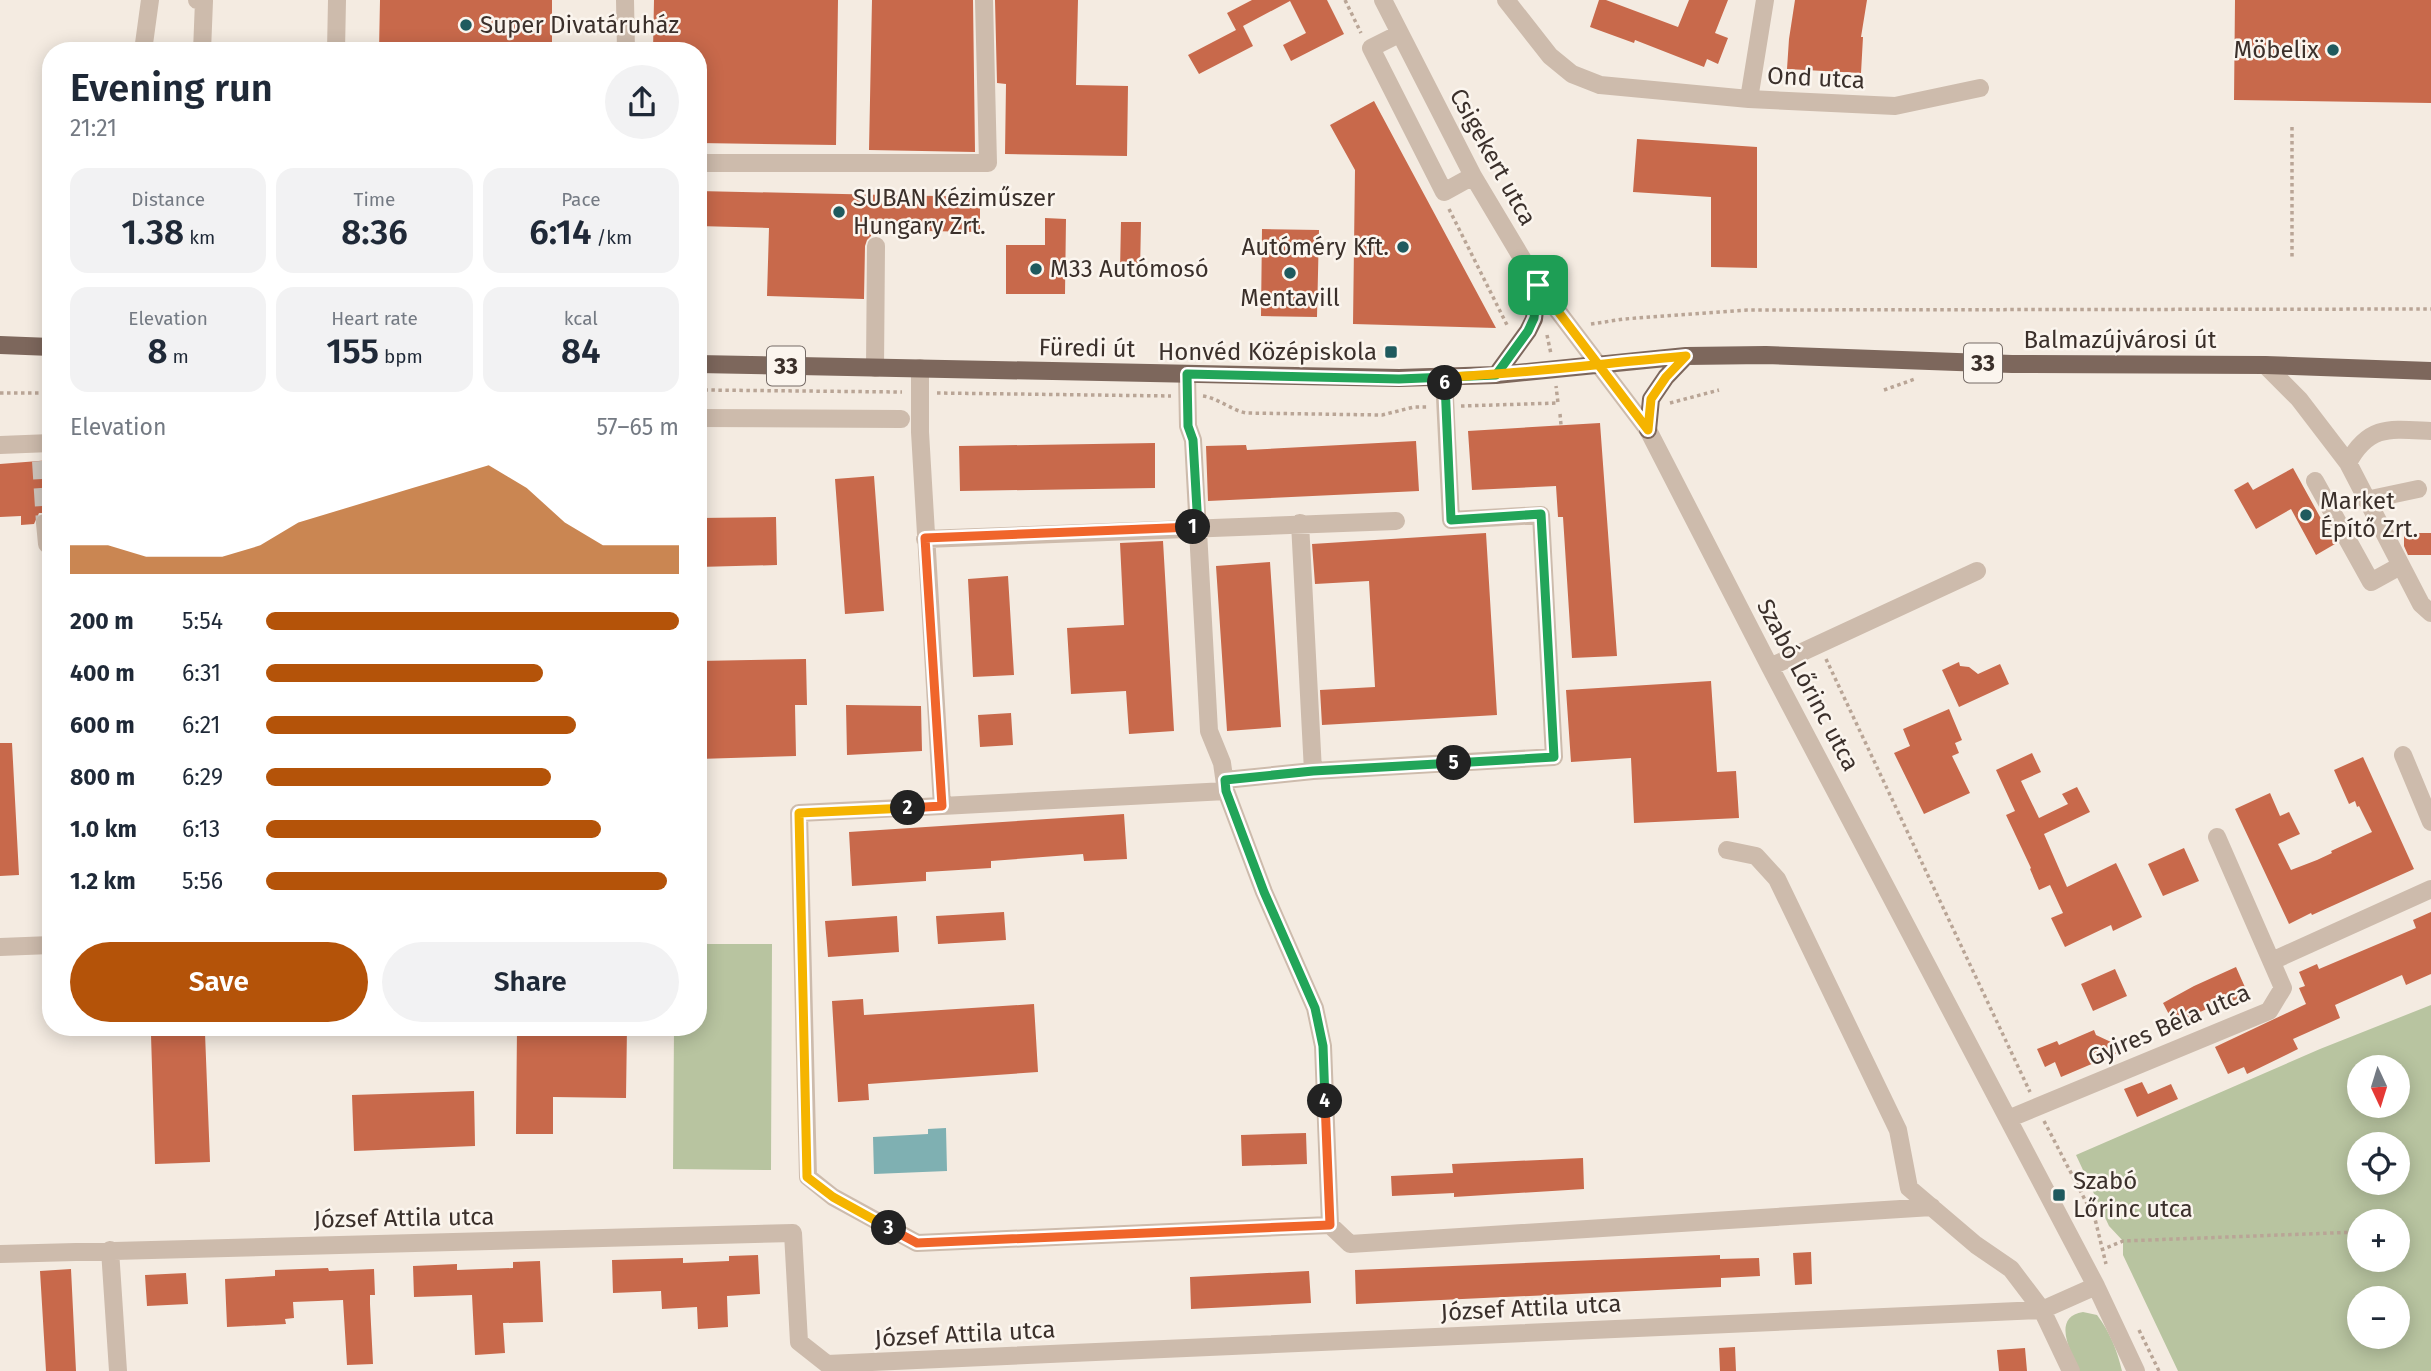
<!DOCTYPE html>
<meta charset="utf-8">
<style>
:root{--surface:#fff;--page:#f2f2f3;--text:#1f2937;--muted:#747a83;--accent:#b45309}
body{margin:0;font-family:"Fira Sans",sans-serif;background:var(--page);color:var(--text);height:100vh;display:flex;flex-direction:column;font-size:26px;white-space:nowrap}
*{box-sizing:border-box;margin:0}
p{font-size:23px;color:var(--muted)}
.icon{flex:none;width:38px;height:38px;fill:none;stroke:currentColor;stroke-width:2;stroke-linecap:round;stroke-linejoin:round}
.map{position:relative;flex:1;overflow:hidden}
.sheet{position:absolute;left:42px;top:42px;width:665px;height:994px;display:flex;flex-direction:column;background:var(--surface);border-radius:28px;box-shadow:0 4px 18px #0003}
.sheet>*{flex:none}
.needle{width:46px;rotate:176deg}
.buttons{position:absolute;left:2347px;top:1055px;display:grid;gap:14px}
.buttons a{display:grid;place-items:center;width:63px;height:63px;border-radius:50%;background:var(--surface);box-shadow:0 4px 18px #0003;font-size:35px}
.pin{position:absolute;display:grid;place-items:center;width:60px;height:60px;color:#fff;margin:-30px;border-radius:14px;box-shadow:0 4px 10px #0006}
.km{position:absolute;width:35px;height:35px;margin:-18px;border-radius:50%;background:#222;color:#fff;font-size:19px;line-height:35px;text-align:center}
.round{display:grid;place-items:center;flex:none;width:74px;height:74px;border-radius:37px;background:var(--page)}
.overview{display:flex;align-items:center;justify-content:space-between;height:119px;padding:0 28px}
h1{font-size:38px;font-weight:600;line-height:52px}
.figures{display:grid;grid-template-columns:repeat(3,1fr);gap:10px;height:119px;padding:7px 28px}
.figures div{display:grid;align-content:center;border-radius:18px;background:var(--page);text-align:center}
.figures b{font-size:35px;font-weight:600}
.figures small{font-size:19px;font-weight:400}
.figures p{font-size:19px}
.chart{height:196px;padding:14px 28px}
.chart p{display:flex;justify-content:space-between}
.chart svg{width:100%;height:126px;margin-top:7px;fill:var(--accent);opacity:.7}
.primary-button{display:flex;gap:14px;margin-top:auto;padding:14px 28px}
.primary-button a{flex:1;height:80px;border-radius:42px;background:var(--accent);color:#fff;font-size:28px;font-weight:600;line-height:80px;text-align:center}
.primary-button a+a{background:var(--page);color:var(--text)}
ul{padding:0 28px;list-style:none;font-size:23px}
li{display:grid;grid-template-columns:112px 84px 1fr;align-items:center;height:52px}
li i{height:18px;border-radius:9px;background:var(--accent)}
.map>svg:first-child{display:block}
</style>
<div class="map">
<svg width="2431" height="1371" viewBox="0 0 2431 1371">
<rect width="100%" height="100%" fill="#f4ebe1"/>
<!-- green -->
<path fill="#b8c4a0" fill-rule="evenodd" d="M 698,944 L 772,944 L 771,1170 L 673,1169 L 674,1027 L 698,1027 Z
M 2431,1005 L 2431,1371 L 2178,1371 L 2123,1255 L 2123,1241 L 2109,1226 L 2076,1155 L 2320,1049 ZM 2359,1068 L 2398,1068 L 2398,1106 L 2359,1106 ZM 2359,1144 L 2398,1144 L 2398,1183 L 2359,1183 ZM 2359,1222 L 2398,1222 L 2398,1260 L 2359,1260 ZM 2398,1298 L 2398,1337 L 2359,1337 L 2359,1298 Z
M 2083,1312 L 2097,1315 C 2110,1332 2117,1350 2122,1371 L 2079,1371 C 2071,1352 2051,1317 2083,1312 Z"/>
<!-- water -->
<path fill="#7fb0b2" d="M 946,1128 L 947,1171 L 874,1174 L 873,1137 L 928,1134 L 928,1129 Z"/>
<!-- building -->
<path fill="#c8694b" d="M 380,0 L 552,0 L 552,51 L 379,51 Z
M 654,0 L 838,0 L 836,145 L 698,143 L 698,51 L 653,51 Z
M 872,0 L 973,0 L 975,152 L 869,150 Z
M 995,0 L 1078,0 L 1076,85 L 1128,86 L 1127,156 L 1005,154 L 1006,84 L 997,83 Z
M 1252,0 L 1327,0 L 1344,34 L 1291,61 L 1283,45 L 1306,33 L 1290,1 L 1243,26 L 1253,46 L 1199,74 L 1188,55 L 1236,30 L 1227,13 Z
M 1599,0 L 1606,0 L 1678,27 L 1689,0 L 1728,0 L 1715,33 L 1728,38 L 1718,64 L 1707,59 L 1704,67 L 1635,40 L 1634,43 L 1590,27 Z
M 1795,0 L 1867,0 L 1861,37 L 1863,37 L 1861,73 L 1787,69 L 1789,39 Z
M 2235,0 L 2431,0 L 2431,103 L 2234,100 Z
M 1374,101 L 1404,157 L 1496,328 L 1353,324 L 1355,170 L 1330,125 Z
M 1637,139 L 1757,147 L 1757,268 L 1711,267 L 1711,197 L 1633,192 Z
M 698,191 L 980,197 L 980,232 L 872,230 L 871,236 L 867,240 L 865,246 L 864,299 L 767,296 L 769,228 L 698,226 Z
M 1045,218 L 1066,219 L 1065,294 L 1006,294 L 1006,245 L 1045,245 Z
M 1121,222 L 1141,222 L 1140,272 L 1120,271 Z
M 1262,229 L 1319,230 L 1317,317 L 1261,316 Z
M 1600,423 L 1617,656 L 1572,658 L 1563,517 L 1558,517 L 1556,486 L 1472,490 L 1468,431 Z
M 1416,441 L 1419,491 L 1208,501 L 1206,446 L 1246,445 L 1247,450 Z
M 1155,443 L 1155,488 L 960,491 L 959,446 Z
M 51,460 L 51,513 L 39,513 L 34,524 L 21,525 L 21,516 L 0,517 L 0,464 Z
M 2293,468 L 2335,544 L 2316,555 L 2291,509 L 2256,529 L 2234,490 L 2248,482 L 2253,490 Z
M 874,476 L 884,611 L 845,614 L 835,479 Z
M 776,517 L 777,565 L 698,567 L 698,518 Z
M 1486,533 L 1497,715 L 1322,725 L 1320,690 L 1375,687 L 1369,581 L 1315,584 L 1312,544 Z
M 2404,533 L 2431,533 L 2431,555 L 2408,555 L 2404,546 Z
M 1163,541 L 1174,731 L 1129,734 L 1126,691 L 1071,694 L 1067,628 L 1124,625 L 1120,543 Z
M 1270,562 L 1281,727 L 1227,731 L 1216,566 Z
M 1008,576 L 1014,675 L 973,677 L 968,579 Z
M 806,659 L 807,705 L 795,705 L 796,756 L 698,759 L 698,661 Z
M 1959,662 L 1960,666 L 1969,667 L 1978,674 L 2000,664 L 2009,684 L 1959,707 L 1942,670 Z
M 1711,681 L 1717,772 L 1736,771 L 1739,818 L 1634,823 L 1631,758 L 1571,762 L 1566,690 Z
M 846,705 L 921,706 L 922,751 L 847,755 Z
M 1949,709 L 1962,740 L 1955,743 L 1959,753 L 1952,756 L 1970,793 L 1924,814 L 1894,753 L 1910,746 L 1903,729 Z
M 1011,713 L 1013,745 L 980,747 L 978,715 Z
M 0,743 L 12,743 L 19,875 L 0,876 Z
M 2032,753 L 2041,772 L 2021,781 L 2039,818 L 2068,804 L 2062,794 L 2077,787 L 2090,812 L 2044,834 L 2067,887 L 2116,863 L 2142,917 L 2113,931 L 2111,925 L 2065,947 L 2051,918 L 2063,913 L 2050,885 L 2039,890 L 2030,869 L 2031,868 L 2006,815 L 2015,811 L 1996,770 Z
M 2363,757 L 2414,869 L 2312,915 L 2311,913 L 2289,924 L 2235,809 L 2270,793 L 2280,816 L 2289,812 L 2300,834 L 2278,844 L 2291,870 L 2317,860 L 2332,853 L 2331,851 L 2372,832 L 2359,806 L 2357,807 L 2355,801 L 2349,804 L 2334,770 Z
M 1124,814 L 1127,859 L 1084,861 L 1083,854 L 991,861 L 991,868 L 926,872 L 926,881 L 852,886 L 849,832 Z
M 2184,848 L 2199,881 L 2163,896 L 2148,864 Z
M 1004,912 L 1006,940 L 938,944 L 936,916 Z
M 2431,912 L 2431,974 L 2406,985 L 2402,975 L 2335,1005 L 2340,1018 L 2293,1039 L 2298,1049 L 2247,1074 L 2244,1067 L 2228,1074 L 2215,1047 L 2306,1004 L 2299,988 L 2305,986 L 2299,972 L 2317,964 L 2319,969 L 2416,928 L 2413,920 Z
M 897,916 L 899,952 L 828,957 L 825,921 Z
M 2236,967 L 2248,994 L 2226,1004 L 2224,1001 L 2174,1024 L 2163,1003 L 2194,986 Z
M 2115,969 L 2127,996 L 2093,1011 L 2081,984 Z
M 863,999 L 864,1015 L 1034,1004 L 1038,1072 L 868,1084 L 869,1100 L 838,1102 L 832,1001 Z
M 517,1027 L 627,1027 L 626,1098 L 553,1097 L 553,1134 L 516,1134 Z
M 2094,1030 L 2096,1035 L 2111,1042 L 2120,1052 L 2061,1077 L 2055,1062 L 2045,1067 L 2037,1049 L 2057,1041 L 2059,1045 Z
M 205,1033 L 210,1162 L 155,1164 L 151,1035 Z
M 2142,1082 L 2148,1094 L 2171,1084 L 2178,1099 L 2137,1117 L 2124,1089 Z
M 474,1091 L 475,1146 L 354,1151 L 352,1095 Z
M 1306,1133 L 1307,1164 L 1242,1166 L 1241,1135 Z
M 1583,1158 L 1584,1189 L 1454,1197 L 1454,1193 L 1392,1196 L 1391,1176 L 1453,1173 L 1452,1164 Z
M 1811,1252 L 1812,1284 L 1795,1285 L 1793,1253 Z
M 758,1255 L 760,1294 L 727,1296 L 728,1327 L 698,1329 L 697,1307 L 662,1309 L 661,1291 L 613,1293 L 612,1260 L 683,1258 L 683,1263 L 729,1261 L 729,1256 Z
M 1720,1255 L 1720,1259 L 1759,1258 L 1760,1276 L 1721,1278 L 1721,1287 L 1356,1304 L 1355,1270 Z
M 540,1261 L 543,1322 L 503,1323 L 505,1353 L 475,1355 L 472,1295 L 414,1297 L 413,1266 L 457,1264 L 457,1270 L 513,1268 L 513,1262 Z
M 328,1268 L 329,1271 L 374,1269 L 375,1295 L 370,1295 L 370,1304 L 373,1364 L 347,1365 L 343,1300 L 293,1302 L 294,1318 L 285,1319 L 286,1324 L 227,1327 L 225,1279 L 275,1276 L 275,1270 Z
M 71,1269 L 76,1371 L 46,1371 L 40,1271 Z
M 1309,1271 L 1311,1303 L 1191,1309 L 1190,1277 Z
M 186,1273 L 188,1304 L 147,1306 L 145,1275 Z
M 1735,1347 L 1736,1371 L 1720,1371 L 1719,1348 Z
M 2025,1348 L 2027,1371 L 1999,1371 L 1997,1350 Z"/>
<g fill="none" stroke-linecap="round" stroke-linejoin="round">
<!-- minor-tunnel -->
<path stroke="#cfc6bd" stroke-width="18" stroke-dasharray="18 9" stroke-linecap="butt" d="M 41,461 L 45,523"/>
<!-- path -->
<path stroke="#b9a596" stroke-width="3.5" stroke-dasharray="3.5 3.5" stroke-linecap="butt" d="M 1345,0 L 1361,33
M 2292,127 L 2292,260
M 1449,209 L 1508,327
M 1591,324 L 1624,319 L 1747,310 L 2431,309
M 1547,335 L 1551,354
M 44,381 L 51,381
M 1884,390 L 1915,379
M 0,393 L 51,393
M 698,393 L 705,390 L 902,392
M 937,393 L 1171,396
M 1203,396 C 1218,398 1231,410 1246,413 L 1382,415 L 1414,407 L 1429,407
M 1670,403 L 1719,390
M 1461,406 L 1558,403 L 1556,386
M 1560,414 L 1561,425
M 1826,659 L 2030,1092
M 2044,1121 L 2095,1219 L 2106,1264
M 2398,1231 L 2407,1230
M 2101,1250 L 2123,1241 L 2359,1232
M 2139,1330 L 2159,1371"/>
<!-- minor -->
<path stroke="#cdbbac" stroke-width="18" d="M 197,0 L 204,1 L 202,51
M 625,0 L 626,51
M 1383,0 L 1473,176 L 1538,285 L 1648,430 L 1770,667 L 2096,1286 L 2136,1371
M 1506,0 L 1550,56 L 1572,74 L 1600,85 L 1749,99 L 1895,106 L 1980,88
M 1399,34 L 1371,48 L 1444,192 L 1473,176
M 143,51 L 150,0
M 336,51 L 337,0
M 1749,99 L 1765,0
M 698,163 L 988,163 L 984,0
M 2265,365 L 2299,399 L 2348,463 L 2421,604 L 2431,613
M 875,368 L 876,246
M 920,368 L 920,432 L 942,806 L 1226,791 L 1222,763 L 1209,731 L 1193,440 L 1188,426 L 1187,374
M 698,418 L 901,419
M 0,445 L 51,443
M 2348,463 C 2369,424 2391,429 2431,431
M 2315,481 L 2371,582 L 2400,566
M 2366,500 L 2418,489
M 45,523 L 47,544 L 51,548
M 1300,523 L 1313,771
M 925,539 L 1396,521
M 1770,667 L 1977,571
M 2403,755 L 2431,822
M 1225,780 L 1313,771 L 1554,757 L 1541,515 L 1451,520 L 1444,377
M 942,806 L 799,813 L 808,1177 L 833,1197 L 917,1243 L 1330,1225 L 1323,1046 L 1315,1008 L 1264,892 L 1226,791
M 1727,850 L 1756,856 L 1777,879 L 1898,1130 L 1909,1188 L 1976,1245 L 2011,1269 L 2042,1310 L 2071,1371
M 0,947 L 51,945
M 2272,961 L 2431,889
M 2008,1119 L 2269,1011 L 2283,988 L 2217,837
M 1330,1225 L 1350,1244 L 1932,1207
M 110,1250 L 118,1371
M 0,1254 L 793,1233 L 799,1342 L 827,1364 L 2042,1310 L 2096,1286"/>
<!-- major -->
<path stroke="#7d675c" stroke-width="18" d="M 0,345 L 51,347
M 698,364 L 1399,378 L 1496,375 L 1686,356 L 1766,355 L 2012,364 L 2265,365 L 2431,371
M 1496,375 L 1528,331 L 1534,319 L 1538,285
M 1648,430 L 1651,399 L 1666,377 L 1686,356"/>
</g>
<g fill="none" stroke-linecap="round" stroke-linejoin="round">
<defs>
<path id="split-1" d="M 1193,527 L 1198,527 L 1193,440 L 1188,426 L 1187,374 L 1399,379 L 1496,375 L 1528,331 L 1534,318 L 1538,285"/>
<path id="split-2" d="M 908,808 L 942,806 L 925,538 L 1193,527"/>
<path id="split-3" d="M 889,1228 L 833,1197 L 807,1177 L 799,813 L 908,808"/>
<path id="split-4" d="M 889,1228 L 917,1243 L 1330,1225 L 1325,1101"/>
<path id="split-5" d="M 1325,1101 L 1323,1046 L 1315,1008 L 1264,892 L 1226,791 L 1225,780 L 1313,771 L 1454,763"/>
<path id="split-6" d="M 1445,383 L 1451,520 L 1541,514 L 1554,757 L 1454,763"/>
<path id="split-7" d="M 1445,383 L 1444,377 C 1525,374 1605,363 1686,356 L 1666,377 L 1651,399 L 1648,430 L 1538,285"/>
</defs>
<!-- split-1 casing -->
<use href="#split-1" stroke="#fff" stroke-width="14"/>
<!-- split-2 casing -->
<use href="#split-2" stroke="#fff" stroke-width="14"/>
<!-- split-3 casing -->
<use href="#split-3" stroke="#fff" stroke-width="14"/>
<!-- split-4 casing -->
<use href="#split-4" stroke="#fff" stroke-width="14"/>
<!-- split-5 casing -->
<use href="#split-5" stroke="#fff" stroke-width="14"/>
<!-- split-6 casing -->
<use href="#split-6" stroke="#fff" stroke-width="14"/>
<!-- split-7 casing -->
<use href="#split-7" stroke="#fff" stroke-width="14"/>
<!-- split-1 -->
<use href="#split-1" stroke="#22a559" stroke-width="9"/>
<!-- split-2 -->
<use href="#split-2" stroke="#f0652b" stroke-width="9"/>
<!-- split-3 -->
<use href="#split-3" stroke="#f5b400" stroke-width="9"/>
<!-- split-4 -->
<use href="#split-4" stroke="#f0652b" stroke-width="9"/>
<!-- split-5 -->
<use href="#split-5" stroke="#22a559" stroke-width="9"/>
<!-- split-6 -->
<use href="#split-6" stroke="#22a559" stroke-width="9"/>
<!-- split-7 -->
<use href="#split-7" stroke="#f5b400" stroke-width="9"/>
</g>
<!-- markers -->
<g fill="#1f5a5e" stroke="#fbf5ee" stroke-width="2.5">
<circle cx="466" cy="25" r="7"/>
<circle cx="2333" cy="50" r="7"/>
<circle cx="839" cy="212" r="7"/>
<circle cx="1403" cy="247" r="7"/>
<circle cx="1036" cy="269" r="7"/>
<circle cx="1290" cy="273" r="7"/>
<rect x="1384" y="345" width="14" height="14" rx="3.5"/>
<circle cx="2306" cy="515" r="7"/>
<rect x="2052" y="1188" width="14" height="14" rx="3.5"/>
</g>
<g text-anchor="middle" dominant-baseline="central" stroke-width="5" stroke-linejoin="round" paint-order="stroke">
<!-- shield labels -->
<g fill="#fbf5ee" stroke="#756b66" stroke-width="2">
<rect x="1964" y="343.5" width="38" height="39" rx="5"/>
<rect x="767" y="346.5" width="38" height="39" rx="5"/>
</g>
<g font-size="23" font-weight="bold" fill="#3b302b">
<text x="1983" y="363">33</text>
<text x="786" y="366">33</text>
</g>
<!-- poi labels -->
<g font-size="24" fill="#3b302b" stroke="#fbf5ee" text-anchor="start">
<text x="480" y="25">Super Divatáruház</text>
<text x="2319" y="50" text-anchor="end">Möbelix</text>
<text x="853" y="198">SUBAN Kéziműszer<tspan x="853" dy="28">Hungary Zrt.</tspan></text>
<text x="1389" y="247" text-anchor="end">Autóméry Kft.</text>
<text x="1050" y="269">M33 Autómosó</text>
<text x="1290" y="298" text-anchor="middle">Mentavill</text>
<text x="1377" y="352" text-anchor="end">Honvéd Középiskola</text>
<text x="2320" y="501">Market<tspan x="2320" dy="28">Építő Zrt.</tspan></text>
<text x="2073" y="1181">Szabó<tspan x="2073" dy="28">Lőrinc utca</tspan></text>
</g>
<!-- street labels -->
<g font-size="24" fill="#3b302b" stroke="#fbf5ee">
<text transform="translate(1816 78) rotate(3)">Ond utca</text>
<text transform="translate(1493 157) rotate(61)">Csigekert utca</text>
<text x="2120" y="340">Balmazújvárosi út</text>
<text transform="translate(1087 348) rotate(1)">Füredi út</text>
<text transform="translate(1808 685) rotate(62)">Szabó Lőrinc utca</text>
<text transform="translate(2169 1025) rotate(-23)">Gyires Béla utca</text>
<text transform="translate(404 1218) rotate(-1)">József Attila utca</text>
<text transform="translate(1531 1308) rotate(-3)">József Attila utca</text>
<text transform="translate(965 1334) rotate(-3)">József Attila utca</text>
</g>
</g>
</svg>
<div class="buttons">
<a><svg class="needle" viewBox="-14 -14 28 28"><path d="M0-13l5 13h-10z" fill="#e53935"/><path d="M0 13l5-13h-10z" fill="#747a83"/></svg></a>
<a><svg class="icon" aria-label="locate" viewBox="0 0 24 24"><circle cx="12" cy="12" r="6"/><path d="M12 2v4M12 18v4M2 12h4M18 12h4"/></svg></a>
<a>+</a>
<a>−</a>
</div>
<div class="pin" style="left:1538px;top:285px;background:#1e9e55"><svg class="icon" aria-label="arrive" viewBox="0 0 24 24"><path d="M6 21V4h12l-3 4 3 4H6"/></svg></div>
<b class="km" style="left:1193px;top:527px">1</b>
<b class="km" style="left:908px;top:808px">2</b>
<b class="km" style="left:889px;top:1228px">3</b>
<b class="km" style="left:1325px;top:1101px">4</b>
<b class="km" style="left:1454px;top:763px">5</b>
<b class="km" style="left:1445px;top:383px">6</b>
<section class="sheet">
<div class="overview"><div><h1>Evening run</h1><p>21:21</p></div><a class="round"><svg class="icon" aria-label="share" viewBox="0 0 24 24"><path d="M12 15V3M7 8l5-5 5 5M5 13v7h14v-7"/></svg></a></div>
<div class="figures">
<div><p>Distance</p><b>1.38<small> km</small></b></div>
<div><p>Time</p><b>8:36</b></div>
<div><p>Pace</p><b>6:14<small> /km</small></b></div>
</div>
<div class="figures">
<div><p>Elevation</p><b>8<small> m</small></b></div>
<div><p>Heart rate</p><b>155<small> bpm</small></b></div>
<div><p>kcal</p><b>84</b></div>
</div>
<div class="chart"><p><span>Elevation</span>57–65 m</p>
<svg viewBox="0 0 160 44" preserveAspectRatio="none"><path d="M0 44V34L10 34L20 38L30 38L40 38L50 34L60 26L70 22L80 18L90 14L100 10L110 6L120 14L130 26L140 34L150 34L160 34V44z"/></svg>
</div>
<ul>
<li><b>200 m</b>5:54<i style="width:100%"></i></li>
<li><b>400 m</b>6:31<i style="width:67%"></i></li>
<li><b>600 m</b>6:21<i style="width:75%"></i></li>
<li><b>800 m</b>6:29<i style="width:69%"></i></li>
<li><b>1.0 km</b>6:13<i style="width:81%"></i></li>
<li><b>1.2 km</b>5:56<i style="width:97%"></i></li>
</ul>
<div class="primary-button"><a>Save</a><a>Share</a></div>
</section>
</div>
